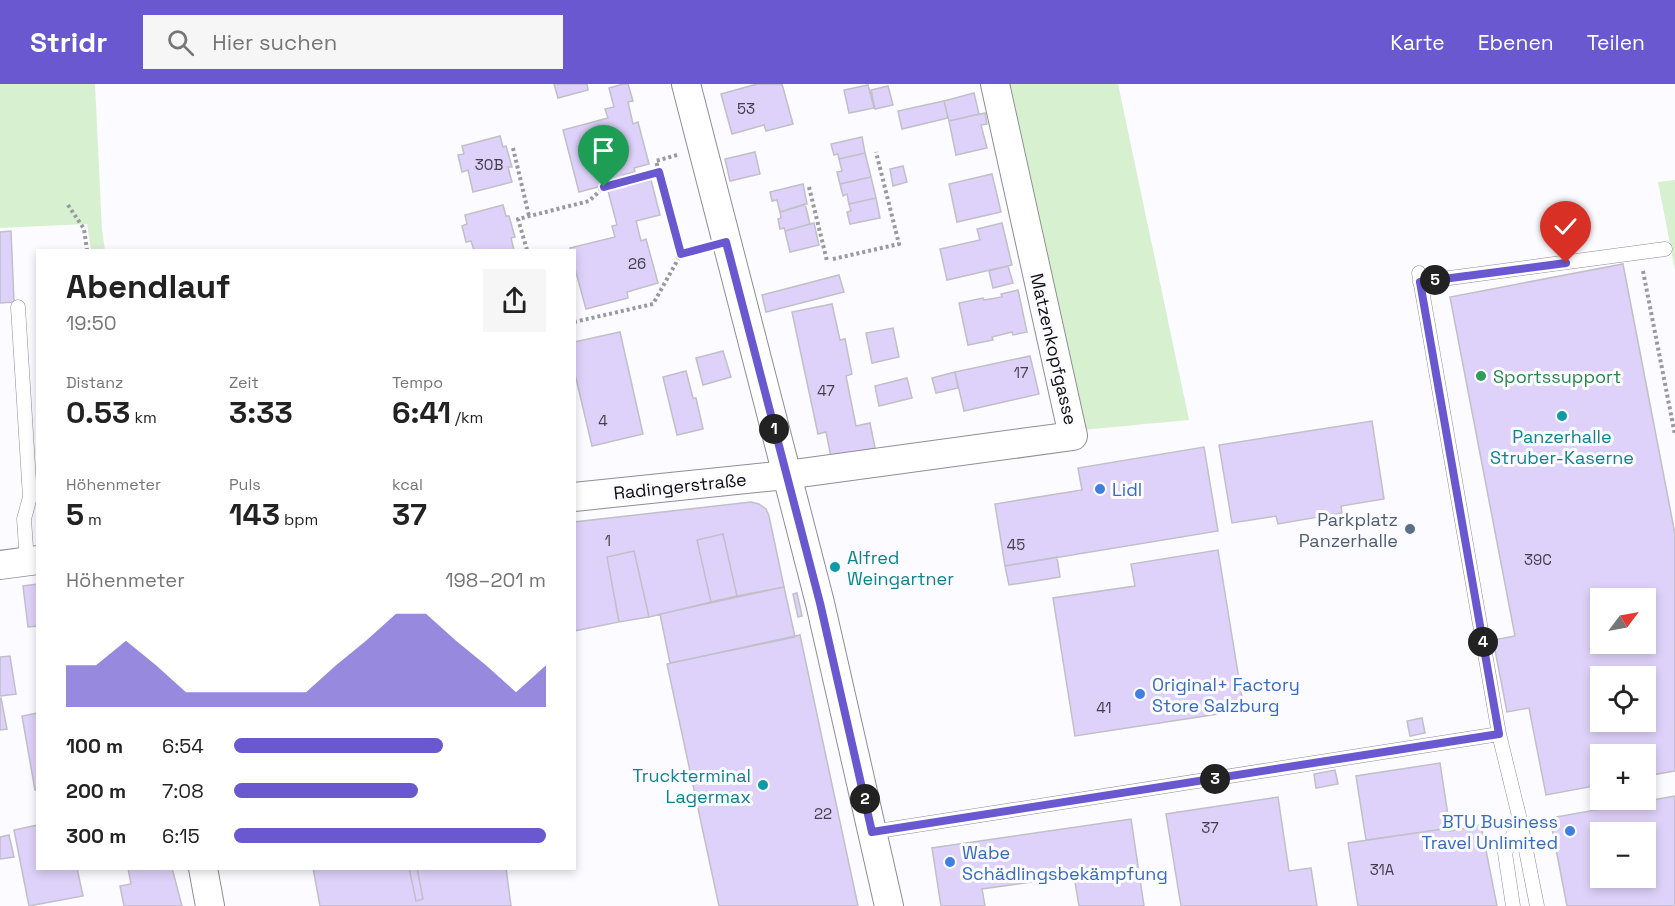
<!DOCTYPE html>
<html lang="de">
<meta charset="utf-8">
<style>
:root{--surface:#fff;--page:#f6f6f6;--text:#222;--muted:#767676;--accent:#6a58d1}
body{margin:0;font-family:"Space Grotesk",sans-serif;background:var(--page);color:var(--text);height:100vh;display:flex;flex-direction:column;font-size:22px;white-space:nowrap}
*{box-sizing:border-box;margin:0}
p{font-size:20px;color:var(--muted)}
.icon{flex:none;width:33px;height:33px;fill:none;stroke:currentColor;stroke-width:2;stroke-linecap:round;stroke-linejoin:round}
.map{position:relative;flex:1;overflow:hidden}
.sheet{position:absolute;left:36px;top:165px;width:540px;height:621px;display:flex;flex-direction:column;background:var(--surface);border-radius:0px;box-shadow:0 3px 9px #0003}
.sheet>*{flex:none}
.needle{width:39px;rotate:58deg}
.tools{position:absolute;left:1590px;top:504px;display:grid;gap:12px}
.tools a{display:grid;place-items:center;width:66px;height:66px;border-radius:0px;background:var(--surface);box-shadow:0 3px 9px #0003;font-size:30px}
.pin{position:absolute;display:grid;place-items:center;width:51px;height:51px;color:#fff;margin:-62px -26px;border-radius:50% 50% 50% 0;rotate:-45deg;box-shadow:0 0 6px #0007}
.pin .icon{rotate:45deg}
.km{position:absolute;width:30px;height:30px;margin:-15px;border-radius:50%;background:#222;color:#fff;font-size:16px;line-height:30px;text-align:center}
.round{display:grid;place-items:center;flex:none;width:63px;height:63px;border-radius:0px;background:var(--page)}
.overview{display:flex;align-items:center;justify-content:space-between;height:102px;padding:0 30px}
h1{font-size:33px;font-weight:600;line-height:45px}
.figures{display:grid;grid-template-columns:repeat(3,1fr);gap:9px;height:102px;padding:6px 30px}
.figures div{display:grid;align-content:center}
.figures b{font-size:30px;font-weight:600}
.figures small{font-size:16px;font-weight:400}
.figures p{font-size:16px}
.chart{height:168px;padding:12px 30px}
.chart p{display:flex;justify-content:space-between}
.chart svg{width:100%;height:108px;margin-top:6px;fill:var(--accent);opacity:.7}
ul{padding:0 30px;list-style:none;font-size:20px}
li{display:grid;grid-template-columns:96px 72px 1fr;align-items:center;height:45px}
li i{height:15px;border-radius:8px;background:var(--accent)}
header{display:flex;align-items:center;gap:36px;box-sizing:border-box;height:84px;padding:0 30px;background:var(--accent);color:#fff}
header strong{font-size:28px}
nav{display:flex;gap:33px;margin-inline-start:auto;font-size:21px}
.search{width:420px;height:54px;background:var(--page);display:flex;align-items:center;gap:15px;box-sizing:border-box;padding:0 21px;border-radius:0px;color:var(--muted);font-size:22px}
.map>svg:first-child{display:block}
</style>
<header>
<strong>Stridr</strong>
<div class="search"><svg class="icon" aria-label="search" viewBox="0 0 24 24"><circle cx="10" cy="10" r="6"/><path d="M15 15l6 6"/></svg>Hier suchen</div>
<nav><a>Karte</a><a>Ebenen</a><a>Teilen</a></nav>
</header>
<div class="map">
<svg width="1675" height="822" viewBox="0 0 1675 822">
<rect width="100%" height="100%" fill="#fcfbff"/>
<!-- green -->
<path fill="#d7f1d0" d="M 0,0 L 95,0 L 102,146 L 105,166 L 91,166 L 87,140 L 0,144 Z
M 1006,0 L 1118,0 L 1189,336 L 1082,346 Z
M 1675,96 L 1675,186 L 1658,98 Z"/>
<!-- building -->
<path fill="#dfd2fa" stroke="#c1bfc8" stroke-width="1.5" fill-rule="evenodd" d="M 554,0 L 587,0 L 588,6 L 558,14 Z
M 623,0 L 628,0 L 633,17 L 628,18 L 633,40 L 638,38 L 649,80 L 634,84 L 635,88 L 623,91 L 627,102 L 651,96 L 660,131 L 636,137 L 641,157 L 646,155 L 658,199 L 627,208 L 628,214 L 586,225 L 574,181 L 574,166 L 571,166 L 570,164 L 615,153 L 612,142 L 617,141 L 608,107 L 615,105 L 613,99 L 579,108 L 563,46 L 608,34 L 605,25 L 614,23 L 609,4 Z
M 757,0 L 782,0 L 793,40 L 766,47 L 764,41 L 732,50 L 721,10 Z
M 868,1 L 874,24 L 849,29 L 844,6 Z
M 888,2 L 893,21 L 875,25 L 871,6 Z
M 974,9 L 979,30 L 949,37 L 944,17 Z
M 944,17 L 948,34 L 902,45 L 898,27 Z
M 985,29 L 987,40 L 981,41 L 987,64 L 956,71 L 949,37 Z
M 500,52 L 503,63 L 506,62 L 512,83 L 508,83 L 512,98 L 473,108 L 468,86 L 462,88 L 458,71 L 464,70 L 462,62 Z
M 862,53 L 865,69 L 839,75 L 838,70 L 834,71 L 831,60 Z
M 755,68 L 760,90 L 730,97 L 725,75 Z
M 865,69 L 871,93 L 840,100 L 837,88 L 842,87 L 839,75 Z
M 903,82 L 907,98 L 893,102 L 890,85 Z
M 992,90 L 1001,128 L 957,138 L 949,100 Z
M 871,93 L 876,114 L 849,120 L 847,110 L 843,112 L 840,100 Z
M 803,100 L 807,120 L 780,128 L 777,116 L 772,117 L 770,108 Z
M 876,114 L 880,134 L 850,140 L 847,128 L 851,127 L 849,120 Z
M 805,120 L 810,140 L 785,147 L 784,144 L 780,145 L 778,135 L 781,134 L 780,128 Z
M 503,121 L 506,132 L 509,132 L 515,153 L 511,154 L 514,166 L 474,166 L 471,157 L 466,158 L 462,142 L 467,140 L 465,131 Z
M 814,139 L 819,161 L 790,168 L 785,147 Z
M 1002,139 L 1012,181 L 947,196 L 940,165 L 980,156 L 977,145 Z
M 11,147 L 14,218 L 0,219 L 0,148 Z
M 1623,180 L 1675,450 L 1675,687 L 1646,692 L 1646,670 L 1600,670 L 1600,701 L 1546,711 L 1529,624 L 1507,628 L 1493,556 L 1515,552 L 1450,213 ZM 1600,514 L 1646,514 L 1646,560 L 1600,560 ZM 1600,592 L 1646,592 L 1646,638 L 1600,638 Z
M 1008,182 L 1013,199 L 993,204 L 989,187 Z
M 839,191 L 844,208 L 766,228 L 762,211 Z
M 1018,206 L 1027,248 L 1013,251 L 1012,248 L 992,253 L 993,256 L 968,261 L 959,219 L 983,214 L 984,216 L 1002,213 L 1001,210 Z
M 832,220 L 840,256 L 845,255 L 852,290 L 846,292 L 856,342 L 870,339 L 875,364 L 831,373 L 826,348 L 818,350 L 792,228 Z
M 893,244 L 899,273 L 872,279 L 866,249 Z
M 620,248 L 643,350 L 592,362 L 574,286 L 574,258 Z
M 723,267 L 731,293 L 703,301 L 696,274 Z
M 1030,272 L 1039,310 L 964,327 L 955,288 Z
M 686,287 L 693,314 L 696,314 L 703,345 L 677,351 L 663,293 Z
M 955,288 L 958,304 L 936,309 L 932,294 Z
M 907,294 L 912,314 L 879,322 L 875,302 Z
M 1372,337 L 1384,415 L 1341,422 L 1342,429 L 1278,440 L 1276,432 L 1232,439 L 1219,361 Z
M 1204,363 L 1218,447 L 1005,482 L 995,420 L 1082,406 L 1078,384 Z
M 751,418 L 759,420 L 766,425 L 769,432 L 784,503 L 737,512 L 723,450 L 697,456 L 711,518 L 649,533 L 634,467 L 607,473 L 619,538 L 574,547 L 574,438 Z
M 723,450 L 737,512 L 711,518 L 697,456 Z
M 1218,466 L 1244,626 L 1075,652 L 1053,514 L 1135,502 L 1131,480 Z
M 634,467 L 649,533 L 619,538 L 607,473 Z
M 1057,473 L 1060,493 L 1009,501 L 1005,482 Z
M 38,500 L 38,542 L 28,543 L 23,502 Z
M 784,503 L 795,553 L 670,579 L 660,530 Z
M 797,509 L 802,532 L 798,533 L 793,510 Z
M 800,551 L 858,822 L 719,822 L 667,580 Z
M 10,572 L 16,610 L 0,612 L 0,573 Z
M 1,614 L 7,645 L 0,646 L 0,615 Z
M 38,629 L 38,706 L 35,706 L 22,632 Z
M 1422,634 L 1425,649 L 1410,652 L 1407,637 Z
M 1440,679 L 1450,744 L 1366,756 L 1356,692 Z
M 1335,686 L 1338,700 L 1316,704 L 1314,690 Z
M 1675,712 L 1675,822 L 1567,822 L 1550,734 ZM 1600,748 L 1646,748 L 1646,794 L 1600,794 Z
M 1278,713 L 1289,787 L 1311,784 L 1317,822 L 1181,822 L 1166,730 Z
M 1131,735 L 1144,822 L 1079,822 L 1074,792 L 982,805 L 985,822 L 941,822 L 932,764 Z
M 38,741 L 38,784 L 77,784 L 83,812 L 29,822 L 14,746 Z
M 1481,741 L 1497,822 L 1358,822 L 1348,759 L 1450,744 L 1450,747 Z
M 9,751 L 14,773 L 0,775 L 0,753 Z
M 128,784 L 172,784 L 182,822 L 124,822 L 120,802 L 131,800 Z
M 313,784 L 409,784 L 416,817 L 423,815 L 417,784 L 506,784 L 511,822 L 320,822 Z
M 409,784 L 417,784 L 423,815 L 416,817 Z"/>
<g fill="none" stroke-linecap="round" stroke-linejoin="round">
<defs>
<path id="lane" d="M 1419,189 L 1499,650
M 1420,198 L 1665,165
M 18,223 L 30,413 L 24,435 L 27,478
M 872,748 L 1499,650 L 1520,736 L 1537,822
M 1513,822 L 1505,769 L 1520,736"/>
<path id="street" d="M 686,0 L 820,519 L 889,822
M 574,413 L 786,391 L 1073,352 L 995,0
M 0,481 L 38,476
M 203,784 L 210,822"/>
</defs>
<!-- lane casing -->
<use href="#lane" stroke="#908d96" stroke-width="15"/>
<!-- street casing -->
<use href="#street" stroke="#908d96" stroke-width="30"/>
<!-- path -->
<path stroke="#9a999c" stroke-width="4" stroke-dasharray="3 3" stroke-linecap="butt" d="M 513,64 L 529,132
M 677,71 L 656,77 L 681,170 L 701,165
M 809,103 L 827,177
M 68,121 L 84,145 L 87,166
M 527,166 L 518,135 L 589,117 L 604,103 L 659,88
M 833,175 L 899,160 L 876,68
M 1643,187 L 1675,351
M 574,238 L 653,220 L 681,170"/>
<!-- lane -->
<use href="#lane" stroke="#fff" stroke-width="14"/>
<!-- street -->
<use href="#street" stroke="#fff" stroke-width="28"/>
</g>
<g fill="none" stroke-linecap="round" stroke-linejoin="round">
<defs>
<path id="route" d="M 604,103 L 659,88 L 681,170 L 726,158 L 820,519 L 872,748 L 1499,650 L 1420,198 L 1566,179"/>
</defs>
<!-- route casing -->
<use href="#route" stroke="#fff" stroke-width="12"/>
<!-- route -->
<use href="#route" stroke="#6a58d1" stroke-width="8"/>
</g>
<!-- markers -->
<circle fill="#2e9e5b" stroke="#fcfbff" stroke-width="2" cx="1481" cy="292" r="6"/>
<g fill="#0f9aa8" stroke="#fcfbff" stroke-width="2">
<circle cx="1562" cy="332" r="6"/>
<circle cx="835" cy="483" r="6"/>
<circle cx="763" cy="701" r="6"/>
</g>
<g fill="#3f7fe0" stroke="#fcfbff" stroke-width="2">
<circle cx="1100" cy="405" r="6"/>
<circle cx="1140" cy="610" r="6"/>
<circle cx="1570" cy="747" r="6"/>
<circle cx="950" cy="778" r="6"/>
</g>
<circle fill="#5c6f8a" stroke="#fcfbff" stroke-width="2" cx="1410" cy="445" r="6"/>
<g text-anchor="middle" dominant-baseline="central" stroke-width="6" stroke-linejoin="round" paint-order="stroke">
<!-- number labels -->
<g font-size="15" fill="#423e4a">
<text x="746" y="24">53</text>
<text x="489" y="80">30B</text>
<text x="637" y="179">26</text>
<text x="1021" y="288">17</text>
<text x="826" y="306">47</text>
<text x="603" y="336">4</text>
<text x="608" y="456">1</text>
<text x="1016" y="460">45</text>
<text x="1538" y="475">39C</text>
<text x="1104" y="623">41</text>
<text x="823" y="729">22</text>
<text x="1210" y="743">37</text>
<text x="1382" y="785">31A</text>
</g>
<!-- street labels -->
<g font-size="18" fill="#0e0d10" stroke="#fcfbff">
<text transform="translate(1054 265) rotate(77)">Matzenkopfgasse</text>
<text transform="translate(680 402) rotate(-6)">Radingerstraße</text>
</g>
<!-- leisure labels -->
<g font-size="18" fill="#27864d" stroke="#fcfbff" text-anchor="start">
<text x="1493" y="292">Sportssupport</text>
</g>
<!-- culture labels -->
<g font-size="18" fill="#0d838f" stroke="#fcfbff">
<text x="1562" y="352">Panzerhalle<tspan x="1562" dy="21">Struber-Kaserne</tspan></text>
<text x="847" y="473" text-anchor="start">Alfred<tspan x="847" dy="21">Weingartner</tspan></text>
<text x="751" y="691" text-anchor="end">Truckterminal<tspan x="751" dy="21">Lagermax</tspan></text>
</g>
<!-- shop labels -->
<g font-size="18" fill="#366cbe" stroke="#fcfbff" text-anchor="start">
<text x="1112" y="405">Lidl</text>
<text x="1152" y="600">Original+ Factory<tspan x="1152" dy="21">Store Salzburg</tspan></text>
<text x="1558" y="737" text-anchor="end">BTU Business<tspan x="1558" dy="21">Travel Unlimited</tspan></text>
<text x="962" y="768">Wabe<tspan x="962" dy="21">Schädlingsbekämpfung</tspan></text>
</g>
<!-- service labels -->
<g font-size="18" fill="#4e5e75" stroke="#fcfbff" text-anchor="end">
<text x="1398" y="435">Parkplatz<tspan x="1398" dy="21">Panzerhalle</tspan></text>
</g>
</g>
</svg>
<div class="tools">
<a><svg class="needle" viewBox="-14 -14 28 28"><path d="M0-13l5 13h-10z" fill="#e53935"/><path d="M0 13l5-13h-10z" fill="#767676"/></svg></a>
<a><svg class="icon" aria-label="locate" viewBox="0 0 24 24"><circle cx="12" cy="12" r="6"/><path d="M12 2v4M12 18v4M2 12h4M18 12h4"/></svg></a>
<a>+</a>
<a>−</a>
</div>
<div class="pin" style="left:604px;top:103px;background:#1e9e55"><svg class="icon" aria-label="arrive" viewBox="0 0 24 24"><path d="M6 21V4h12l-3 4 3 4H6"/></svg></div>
<div class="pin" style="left:1566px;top:179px;background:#d93025"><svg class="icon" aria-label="check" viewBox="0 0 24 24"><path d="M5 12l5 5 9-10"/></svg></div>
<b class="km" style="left:774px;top:345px">1</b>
<b class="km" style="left:865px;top:715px">2</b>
<b class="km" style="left:1215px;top:695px">3</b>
<b class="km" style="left:1483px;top:558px">4</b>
<b class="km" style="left:1435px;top:196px">5</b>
<section class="sheet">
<div class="overview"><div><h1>Abendlauf</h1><p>19:50</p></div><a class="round"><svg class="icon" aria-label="share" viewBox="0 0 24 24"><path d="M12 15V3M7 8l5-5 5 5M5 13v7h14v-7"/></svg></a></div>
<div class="figures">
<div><p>Distanz</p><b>0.53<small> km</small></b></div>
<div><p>Zeit</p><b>3:33</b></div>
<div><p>Tempo</p><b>6:41<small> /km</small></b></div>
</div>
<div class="figures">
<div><p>Höhenmeter</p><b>5<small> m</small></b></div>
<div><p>Puls</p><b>143<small> bpm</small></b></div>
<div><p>kcal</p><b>37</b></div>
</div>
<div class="chart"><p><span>Höhenmeter</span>198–201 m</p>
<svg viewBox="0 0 160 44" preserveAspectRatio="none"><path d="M0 44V27L10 27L20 17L30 27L40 38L50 38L60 38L70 38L80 38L90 27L100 17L110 6L120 6L130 17L140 27L150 38L160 27V44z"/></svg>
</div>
<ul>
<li><b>100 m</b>6:54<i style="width:67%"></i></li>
<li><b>200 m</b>7:08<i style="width:59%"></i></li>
<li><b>300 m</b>6:15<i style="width:100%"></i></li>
</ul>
</section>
</div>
